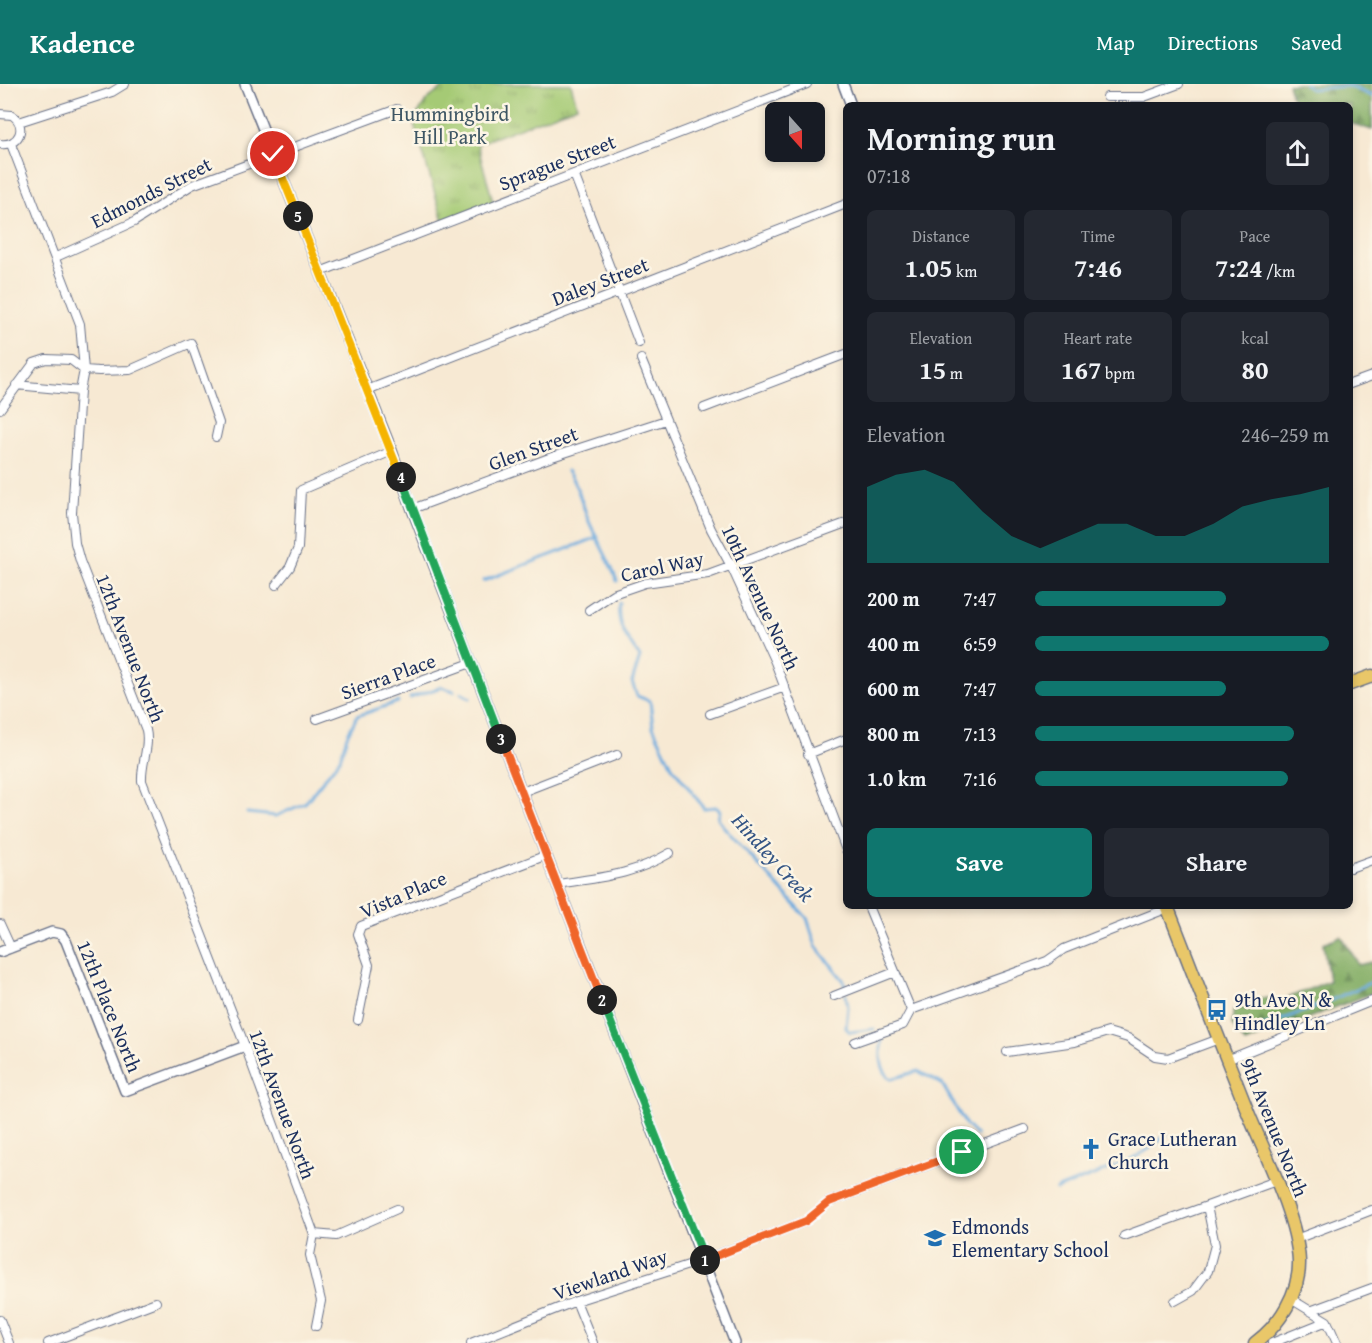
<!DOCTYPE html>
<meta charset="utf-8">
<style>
:root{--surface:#171b24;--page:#242831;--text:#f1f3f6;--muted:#9ea1a6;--accent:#0f766e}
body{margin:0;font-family:"Gentium Book Plus",serif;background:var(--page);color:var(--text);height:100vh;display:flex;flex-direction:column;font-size:22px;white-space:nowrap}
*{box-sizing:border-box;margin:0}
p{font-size:20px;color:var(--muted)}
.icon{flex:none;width:33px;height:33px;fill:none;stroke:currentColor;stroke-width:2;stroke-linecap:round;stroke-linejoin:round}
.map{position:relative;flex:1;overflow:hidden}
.sheet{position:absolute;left:843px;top:18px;width:510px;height:807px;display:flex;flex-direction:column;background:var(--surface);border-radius:9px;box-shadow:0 3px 9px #0003}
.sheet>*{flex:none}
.needle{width:39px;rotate:159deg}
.buttons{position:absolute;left:765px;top:18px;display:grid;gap:12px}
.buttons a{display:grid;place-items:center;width:60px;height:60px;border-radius:9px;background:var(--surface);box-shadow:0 3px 9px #0003;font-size:30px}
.pin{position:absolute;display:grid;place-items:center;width:51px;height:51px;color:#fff;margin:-26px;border:3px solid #fff;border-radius:50%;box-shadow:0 2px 6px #0007}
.km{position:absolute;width:30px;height:30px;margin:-15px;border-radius:50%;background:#222;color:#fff;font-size:16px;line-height:30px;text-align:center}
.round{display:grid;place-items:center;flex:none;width:63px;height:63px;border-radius:9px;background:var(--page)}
.summary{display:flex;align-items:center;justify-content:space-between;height:102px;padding:0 24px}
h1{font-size:33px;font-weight:700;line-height:45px}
.figures{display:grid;grid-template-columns:repeat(3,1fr);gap:9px;height:102px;padding:6px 24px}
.figures div{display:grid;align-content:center;border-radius:9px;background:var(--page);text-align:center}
.figures b{font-size:26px;font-weight:700}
.figures small{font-size:16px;font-weight:400}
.figures p{font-size:16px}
.chart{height:168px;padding:12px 24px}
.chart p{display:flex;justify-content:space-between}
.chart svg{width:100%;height:108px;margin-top:6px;fill:var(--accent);opacity:.7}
.primary-button{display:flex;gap:12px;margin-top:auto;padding:12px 24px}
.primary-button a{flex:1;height:69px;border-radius:9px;background:var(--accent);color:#fff;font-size:24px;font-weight:700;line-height:69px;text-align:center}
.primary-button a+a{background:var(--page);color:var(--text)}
ul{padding:0 24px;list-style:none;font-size:20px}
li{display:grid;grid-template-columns:96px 72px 1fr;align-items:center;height:45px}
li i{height:15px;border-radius:8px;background:var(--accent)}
header{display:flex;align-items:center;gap:36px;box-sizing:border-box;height:84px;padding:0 30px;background:var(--accent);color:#fff}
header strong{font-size:28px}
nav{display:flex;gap:33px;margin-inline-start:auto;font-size:21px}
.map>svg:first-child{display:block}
</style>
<header>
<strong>Kadence</strong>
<nav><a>Map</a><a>Directions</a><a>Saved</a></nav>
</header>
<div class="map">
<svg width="1372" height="1259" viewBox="0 0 1372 1259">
<defs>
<pattern id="forest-firs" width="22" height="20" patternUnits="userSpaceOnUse" patternTransform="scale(1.5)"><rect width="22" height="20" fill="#84ae66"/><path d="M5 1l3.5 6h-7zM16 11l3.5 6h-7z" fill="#6b8e57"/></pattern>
<pattern id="park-tufts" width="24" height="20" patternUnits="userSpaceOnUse" patternTransform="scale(1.5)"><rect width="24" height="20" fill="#a5ca74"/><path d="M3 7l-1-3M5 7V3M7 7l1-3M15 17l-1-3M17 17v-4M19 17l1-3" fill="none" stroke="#86a462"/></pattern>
</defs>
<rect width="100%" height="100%" fill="#fcf5e5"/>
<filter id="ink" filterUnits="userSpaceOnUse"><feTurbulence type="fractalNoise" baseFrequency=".0167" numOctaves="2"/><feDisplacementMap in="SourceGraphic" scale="12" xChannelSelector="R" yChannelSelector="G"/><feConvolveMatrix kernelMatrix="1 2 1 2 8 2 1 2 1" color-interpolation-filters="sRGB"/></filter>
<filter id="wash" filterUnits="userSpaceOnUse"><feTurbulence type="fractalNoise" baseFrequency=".008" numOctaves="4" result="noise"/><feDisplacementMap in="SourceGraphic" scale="24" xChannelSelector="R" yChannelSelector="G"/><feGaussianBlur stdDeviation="1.35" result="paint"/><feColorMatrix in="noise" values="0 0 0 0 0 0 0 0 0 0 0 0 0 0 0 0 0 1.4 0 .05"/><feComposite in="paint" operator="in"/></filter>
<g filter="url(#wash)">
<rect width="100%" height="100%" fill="#f7e9d3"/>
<!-- forest -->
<path fill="url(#forest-firs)" stroke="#506e62" stroke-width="1.5" d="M 1288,0 L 1372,0 L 1372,46 L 1350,39 L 1350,21 L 1296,21 L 1291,11 Z
M 1341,852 L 1359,881 L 1372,878 L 1372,909 L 1245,959 L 1232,941 L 1233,927 L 1258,914 L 1285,915 L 1329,897 L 1323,859 Z"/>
<!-- park -->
<path fill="url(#park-tufts)" stroke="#607c69" stroke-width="1.5" d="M 448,0 L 571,0 L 577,22 L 477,60 L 494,121 L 444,140 L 413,36 L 428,15 Z"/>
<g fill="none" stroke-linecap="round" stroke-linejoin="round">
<!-- stream -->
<path stroke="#6baade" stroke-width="3" d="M 1305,0 L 1311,5 L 1349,2 L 1372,12
M 567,387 C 580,404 582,423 591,442 C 600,461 610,478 617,497
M 483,497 L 598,453
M 619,519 C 616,541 627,555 640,573 L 632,598 L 637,612 L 650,617 L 653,643 L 672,682 L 704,724 L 716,723 L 720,727 L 718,734 L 723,742 L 807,834 L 816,862 L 844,897 L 845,902
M 461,609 L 470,614
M 410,614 L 441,603 L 454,607
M 247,729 L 276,732 L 305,719 L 340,675 L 347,652 L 357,632 L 398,618
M 846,911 L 848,923 L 846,944 L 850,948 L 874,945
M 1240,951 L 1318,922 L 1372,898
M 882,955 C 880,969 879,985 891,995 L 918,987 L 942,1000 L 966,1041 L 976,1051
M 1056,1106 L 1131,1076 L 1152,1063 L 1167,1050"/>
</g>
</g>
<g filter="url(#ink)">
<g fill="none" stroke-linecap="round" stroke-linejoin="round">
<defs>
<path id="minor" d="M 1107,13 L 1144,13 L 1179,0
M 0,30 L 12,31 C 28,42 19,63 0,60
M 19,38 L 112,8 L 125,0
M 11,60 L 80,240 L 84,286 L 80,307 L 72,429 L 75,459 L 80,477 L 146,646 C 150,663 141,679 142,697 L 245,962 L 314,1150 L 310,1171 L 321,1217 L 316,1242
M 574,90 L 639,259
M 56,173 L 134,138 L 192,101 L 397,25
M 320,188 L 807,0
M 641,275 L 711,445 L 731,482 L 775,578 L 846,766
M 84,286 L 99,287 L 130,286 L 191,259 L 219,339 L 216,353
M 1350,300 L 1372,292
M 16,301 L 80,307
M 367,306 L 846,120
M 704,324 L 846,270
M 0,325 L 34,279 L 46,275 L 71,276 L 84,286
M 412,425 L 552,373 L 666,336
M 276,501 L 290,483 L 298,464 L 301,406 L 392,367
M 589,526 L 613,510 L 645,499 L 708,490 L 846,439
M 710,630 L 785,603
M 317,635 L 471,579
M 808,670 L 846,655
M 522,708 L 617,671
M 1350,784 L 1372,776
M 558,800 C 601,793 631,792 670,769
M 868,822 L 911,926
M 0,840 L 11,864
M 834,912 L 895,888
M 911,926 L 1047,877 L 1064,865 L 1168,824
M 358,936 L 369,881 L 358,850 L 361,842 L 547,771
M 855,958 L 903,941 L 911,926
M 1007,968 L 1075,958 L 1108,948 L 1128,954 L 1155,972 L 1168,974 L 1219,955
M 1227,976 L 1372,917
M 314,1150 L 336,1152 L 397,1125
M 1124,1152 L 1276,1097
M 1296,1155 L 1372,1126
M 1291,1215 L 1327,1237 L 1337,1259
M 576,1217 L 593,1259
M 1175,1217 L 1193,1207 L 1208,1187 L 1215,1161 L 1207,1122
M 1310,1227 L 1372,1204
M 0,1236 L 9,1259
M 48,1259 L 156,1218
M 471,1259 L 576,1217 L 704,1176 L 806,1137 L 829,1118 L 1025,1045
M 1272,1259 L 1327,1237"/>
<path id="tertiary" d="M 245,0 L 392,367 L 412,425 L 735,1259
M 843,0 L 851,21
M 0,868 L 52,848 L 61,850 L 66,857 L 125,1007 L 245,962"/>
<path id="primary" d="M 1350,600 L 1372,592
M 1167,822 C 1194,892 1221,961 1249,1031 C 1266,1072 1297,1134 1299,1177 C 1300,1208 1280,1241 1255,1259"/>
</defs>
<!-- minor casing -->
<use href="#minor" stroke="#687087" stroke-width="10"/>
<!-- tertiary casing -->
<use href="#tertiary" stroke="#687087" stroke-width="12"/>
<!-- primary casing -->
<use href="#primary" stroke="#687087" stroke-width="15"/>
<!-- minor -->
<use href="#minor" stroke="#fff" stroke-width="8"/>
<!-- tertiary -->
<use href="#tertiary" stroke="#fff" stroke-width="9"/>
<!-- primary -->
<use href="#primary" stroke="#e9c769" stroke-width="12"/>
</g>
</g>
<g fill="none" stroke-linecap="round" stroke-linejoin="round" filter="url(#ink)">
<defs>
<path id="split-1" d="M 705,1176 L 806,1137 L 829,1118 L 962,1068"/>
<path id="split-2" d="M 602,916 L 705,1176"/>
<path id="split-3" d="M 501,655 L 602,916"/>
<path id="split-4" d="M 401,393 L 501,655"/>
<path id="split-5" d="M 298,132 L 401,393"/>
<path id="split-6" d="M 273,70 L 298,132"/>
</defs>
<!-- split-1 casing -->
<use href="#split-1" stroke="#fff" stroke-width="12"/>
<!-- split-2 casing -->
<use href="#split-2" stroke="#fff" stroke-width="12"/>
<!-- split-3 casing -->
<use href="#split-3" stroke="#fff" stroke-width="12"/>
<!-- split-4 casing -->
<use href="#split-4" stroke="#fff" stroke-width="12"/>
<!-- split-5 casing -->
<use href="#split-5" stroke="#fff" stroke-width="12"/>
<!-- split-6 casing -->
<use href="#split-6" stroke="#fff" stroke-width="12"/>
<!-- split-1 -->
<use href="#split-1" stroke="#f0652b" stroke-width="8"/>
<!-- split-2 -->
<use href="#split-2" stroke="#22a559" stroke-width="8"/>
<!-- split-3 -->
<use href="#split-3" stroke="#f0652b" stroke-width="8"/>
<!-- split-4 -->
<use href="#split-4" stroke="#22a559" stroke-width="8"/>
<!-- split-5 -->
<use href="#split-5" stroke="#f5b400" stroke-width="8"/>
<!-- split-6 -->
<use href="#split-6" stroke="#f5b400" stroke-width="8"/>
</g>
<!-- icons -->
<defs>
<symbol id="bus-bare" viewBox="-9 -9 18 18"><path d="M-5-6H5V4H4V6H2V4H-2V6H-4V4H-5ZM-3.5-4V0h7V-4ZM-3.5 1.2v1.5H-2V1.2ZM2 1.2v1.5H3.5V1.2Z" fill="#1f6fb2" stroke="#fcf5e5" stroke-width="2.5" paint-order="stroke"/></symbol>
<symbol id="church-bare" viewBox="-9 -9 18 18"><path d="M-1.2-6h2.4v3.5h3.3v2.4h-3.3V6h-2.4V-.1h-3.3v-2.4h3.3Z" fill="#1f6fb2" stroke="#fcf5e5" stroke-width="2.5" paint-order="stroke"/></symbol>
<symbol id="school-bare" viewBox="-9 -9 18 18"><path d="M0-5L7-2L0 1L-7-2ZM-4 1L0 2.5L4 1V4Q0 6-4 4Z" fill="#1f6fb2" stroke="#fcf5e5" stroke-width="2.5" paint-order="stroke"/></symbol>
</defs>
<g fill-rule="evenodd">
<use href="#bus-bare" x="1202" y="911" width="30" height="30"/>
<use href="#church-bare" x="1076" y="1050" width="30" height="30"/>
<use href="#school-bare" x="920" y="1139" width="30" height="30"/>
</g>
<g text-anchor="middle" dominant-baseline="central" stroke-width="5" stroke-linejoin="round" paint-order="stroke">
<!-- park labels -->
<g font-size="20" fill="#3e5664" stroke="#fcf5e5">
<text x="450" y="29">Hummingbird<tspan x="450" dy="23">Hill Park</tspan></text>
</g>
<!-- street labels -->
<g font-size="20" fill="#1b2f5e" stroke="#fcf5e5">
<text transform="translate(557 78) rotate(-21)">Sprague Street</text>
<text transform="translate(151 108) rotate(-27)">Edmonds Street</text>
<text transform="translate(600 197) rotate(-21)">Daley Street</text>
<text transform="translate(533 364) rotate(-20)">Glen Street</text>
<text transform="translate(662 482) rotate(-12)">Carol Way</text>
<text transform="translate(761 513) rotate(65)">10th Avenue North</text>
<text transform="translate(131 564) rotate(69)">12th Avenue North</text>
<text transform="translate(388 592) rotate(-20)">Sierra Place</text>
<text transform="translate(403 810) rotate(-23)">Vista Place</text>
<text transform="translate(110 922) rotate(68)">12th Place North</text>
<text transform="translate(283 1020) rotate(70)">12th Avenue North</text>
<text transform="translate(1275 1043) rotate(68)">9th Avenue North</text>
<text transform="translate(610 1190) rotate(-19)">Viewland Way</text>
</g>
<!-- poi labels -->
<g font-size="20" fill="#1b2f5e" stroke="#fcf5e5" text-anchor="start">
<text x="1234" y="915">9th Ave N &amp;<tspan x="1234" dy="23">Hindley Ln</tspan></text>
<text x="1108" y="1054">Grace Lutheran<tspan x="1108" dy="23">Church</tspan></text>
<text x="952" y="1142">Edmonds<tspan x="952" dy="23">Elementary School</tspan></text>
</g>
<!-- water labels -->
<g font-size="21" font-style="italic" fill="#335484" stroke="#fcf5e5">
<text transform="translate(773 773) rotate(48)">Hindley Creek</text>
</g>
</g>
</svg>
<div class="buttons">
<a><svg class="needle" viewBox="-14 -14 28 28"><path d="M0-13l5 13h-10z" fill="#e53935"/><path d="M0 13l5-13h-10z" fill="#9ea1a6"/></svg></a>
</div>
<div class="pin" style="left:962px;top:1068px;background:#1e9e55"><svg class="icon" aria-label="arrive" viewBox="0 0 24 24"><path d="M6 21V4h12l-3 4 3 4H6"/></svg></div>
<div class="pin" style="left:273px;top:70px;background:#d93025"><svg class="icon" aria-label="check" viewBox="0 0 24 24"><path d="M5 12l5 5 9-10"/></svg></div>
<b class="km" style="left:705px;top:1176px">1</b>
<b class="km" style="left:602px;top:916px">2</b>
<b class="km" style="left:501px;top:655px">3</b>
<b class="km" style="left:401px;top:393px">4</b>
<b class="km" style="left:298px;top:132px">5</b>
<section class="sheet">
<div class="summary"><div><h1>Morning run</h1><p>07:18</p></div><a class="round"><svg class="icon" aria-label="share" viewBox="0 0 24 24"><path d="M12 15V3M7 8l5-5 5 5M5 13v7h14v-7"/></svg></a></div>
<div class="figures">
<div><p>Distance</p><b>1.05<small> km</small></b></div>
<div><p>Time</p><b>7:46</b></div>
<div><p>Pace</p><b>7:24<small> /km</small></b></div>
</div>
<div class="figures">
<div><p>Elevation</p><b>15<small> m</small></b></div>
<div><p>Heart rate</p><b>167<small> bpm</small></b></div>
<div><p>kcal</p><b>80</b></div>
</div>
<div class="chart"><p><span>Elevation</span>246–259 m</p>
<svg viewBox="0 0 160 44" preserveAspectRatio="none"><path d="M0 44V13L10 8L20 6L30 11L40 23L50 33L60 38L70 33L80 28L90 28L100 33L110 33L120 28L130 21L140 18L150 16L160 13V44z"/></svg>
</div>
<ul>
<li><b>200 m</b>7:47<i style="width:65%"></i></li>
<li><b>400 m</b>6:59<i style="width:100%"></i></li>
<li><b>600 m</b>7:47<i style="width:65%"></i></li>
<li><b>800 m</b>7:13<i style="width:88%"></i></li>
<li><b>1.0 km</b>7:16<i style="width:86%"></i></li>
</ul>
<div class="primary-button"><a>Save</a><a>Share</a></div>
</section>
</div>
